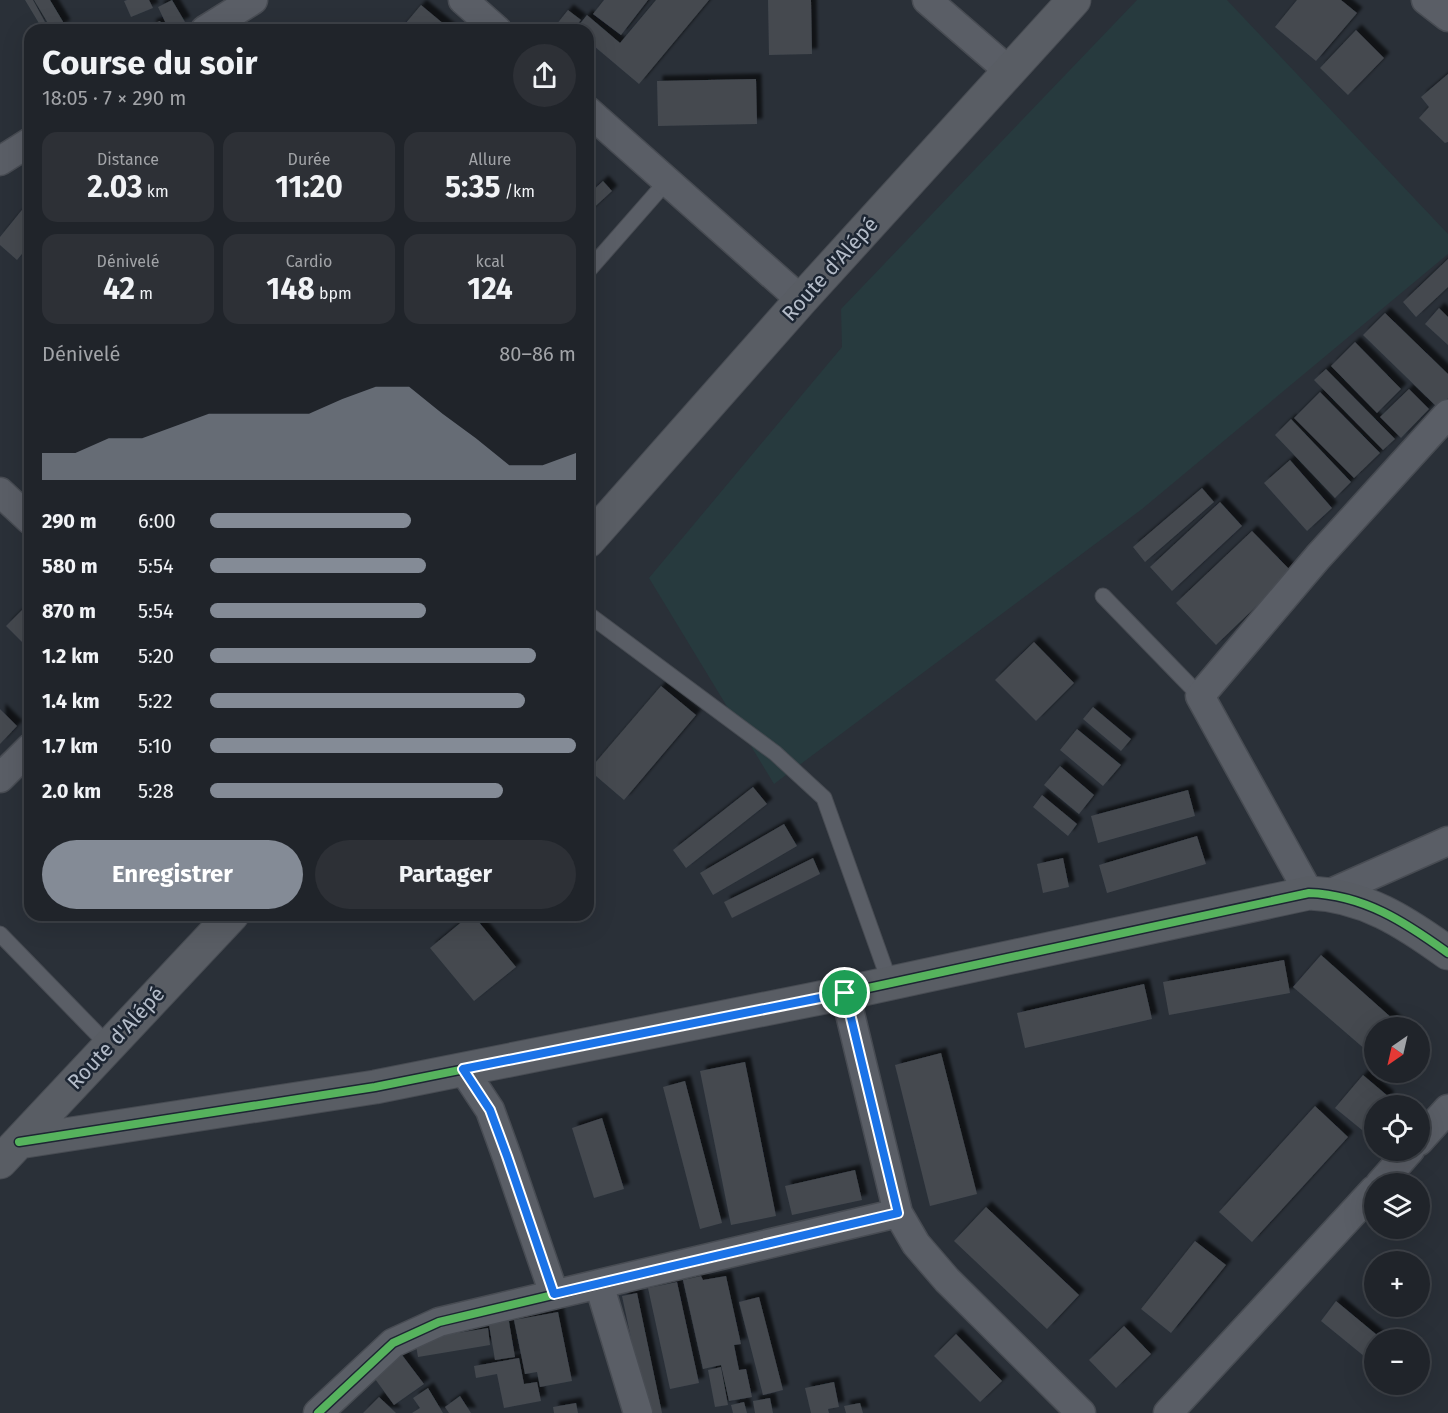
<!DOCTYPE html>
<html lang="fr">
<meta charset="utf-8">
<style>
:root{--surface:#20242a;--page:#2d3036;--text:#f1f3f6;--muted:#a2a4a8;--line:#3d4147;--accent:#848b96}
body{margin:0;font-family:"Fira Sans",sans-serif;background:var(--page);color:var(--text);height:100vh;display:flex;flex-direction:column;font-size:22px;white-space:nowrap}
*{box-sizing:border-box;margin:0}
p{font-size:20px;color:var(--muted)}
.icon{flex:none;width:33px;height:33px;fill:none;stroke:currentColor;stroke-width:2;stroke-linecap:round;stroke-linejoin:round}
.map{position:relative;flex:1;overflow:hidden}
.details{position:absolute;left:24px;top:24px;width:570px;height:897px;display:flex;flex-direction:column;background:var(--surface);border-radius:18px;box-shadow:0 6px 24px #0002,0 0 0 2px var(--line)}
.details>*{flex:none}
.needle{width:39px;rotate:214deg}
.tools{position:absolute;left:1364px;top:1017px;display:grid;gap:12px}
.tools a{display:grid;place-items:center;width:66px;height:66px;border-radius:50%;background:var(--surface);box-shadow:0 6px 24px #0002,0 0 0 2px var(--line);font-size:30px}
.pin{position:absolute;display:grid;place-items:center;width:51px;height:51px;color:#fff;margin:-26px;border:3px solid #fff;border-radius:50%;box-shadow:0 2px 6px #0007}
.round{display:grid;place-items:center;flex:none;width:63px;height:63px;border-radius:32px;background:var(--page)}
.headline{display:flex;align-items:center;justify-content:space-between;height:102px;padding:0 18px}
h1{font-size:33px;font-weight:700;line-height:45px}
.metrics{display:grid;grid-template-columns:repeat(3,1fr);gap:9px;height:102px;padding:6px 18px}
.metrics div{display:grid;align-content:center;border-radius:15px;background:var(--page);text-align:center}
.metrics b{font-size:30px;font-weight:700}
.metrics small{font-size:16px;font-weight:400}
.metrics p{font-size:16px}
.chart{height:168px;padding:12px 18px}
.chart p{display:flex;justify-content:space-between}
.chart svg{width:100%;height:108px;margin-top:6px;fill:var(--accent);opacity:.7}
.primary-button{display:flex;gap:12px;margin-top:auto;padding:12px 18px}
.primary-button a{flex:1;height:69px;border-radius:36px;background:var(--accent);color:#fff;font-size:24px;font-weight:700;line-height:69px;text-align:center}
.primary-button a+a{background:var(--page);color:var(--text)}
ul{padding:0 18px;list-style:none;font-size:20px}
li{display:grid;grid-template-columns:96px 72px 1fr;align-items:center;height:45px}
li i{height:15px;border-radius:8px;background:var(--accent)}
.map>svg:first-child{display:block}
</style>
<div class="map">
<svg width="1448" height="1413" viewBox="0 0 1448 1413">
<defs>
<filter id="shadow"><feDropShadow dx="5.5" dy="-5.5" stdDeviation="1.5" flood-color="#0009"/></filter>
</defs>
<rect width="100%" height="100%" fill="#2a3038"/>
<!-- green -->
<path fill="#273a3e" d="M 1137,0 L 1227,0 L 1448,234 L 1448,254 L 1142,509 L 774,784 L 649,578 L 842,347 L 841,309 Z"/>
<!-- building -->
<path fill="#444950" filter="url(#shadow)" d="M 25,0 L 33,0 L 45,22 L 40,25 Z
M 34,0 L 50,0 L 65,25 L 57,30 L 52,30 Z
M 127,0 L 149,0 L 153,8 L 131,17 L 124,1 Z
M 172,0 L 185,22 L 169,30 L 158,7 Z
M 604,0 L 648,0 L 621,35 L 593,14 Z
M 656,0 L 709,0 L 639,84 L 588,41 L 588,30 L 575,30 L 587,15 L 620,43 Z
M 768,0 L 811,0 L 812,54 L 769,55 Z
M 1297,0 L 1341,0 L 1357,13 L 1316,61 L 1275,27 Z
M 421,5 L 451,30 L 400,30 Z
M 568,10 L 581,20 L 572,30 L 562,30 L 556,25 Z
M 160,21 L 164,30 L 153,30 L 150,25 Z
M 1356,30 L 1384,58 L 1348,95 L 1320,68 Z
M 1448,74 L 1448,142 L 1445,143 L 1419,118 L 1429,107 L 1421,97 Z
M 756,79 L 757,124 L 658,126 L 657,81 Z
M 603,181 L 612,191 L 588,213 L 588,195 Z
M 30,200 L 30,244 L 17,260 L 0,245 L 0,237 Z
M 1448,259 L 1448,287 L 1416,317 L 1403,302 Z
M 1439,308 L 1448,317 L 1448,345 L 1425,324 Z
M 1385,313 L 1448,374 L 1448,398 L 1438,408 L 1363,335 Z
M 1355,342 L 1401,389 L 1377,413 L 1331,366 Z
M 1326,369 L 1395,439 L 1383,450 L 1314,380 Z
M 1409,389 L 1429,409 L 1401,438 L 1380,417 Z
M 1320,392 L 1380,453 L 1354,478 L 1294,418 Z
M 1291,419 L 1351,482 L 1335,498 L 1275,435 Z
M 1290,460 L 1332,508 L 1307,531 L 1264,483 Z
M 1202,488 L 1214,502 L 1145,562 L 1133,547 Z
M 1220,502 L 1242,526 L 1172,591 L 1150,567 Z
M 1252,531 L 1292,572 L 1216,645 L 1176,603 Z
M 29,603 L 30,605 L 30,650 L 6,626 Z
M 1034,642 L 1074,683 L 1036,721 L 995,680 Z
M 661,686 L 696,715 L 624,800 L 589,770 Z
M 1093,707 L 1131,739 L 1121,751 L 1083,719 Z
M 0,709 L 17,726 L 0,744 Z
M 1077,729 L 1121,765 L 1103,786 L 1060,750 Z
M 1060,766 L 1094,795 L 1079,814 L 1044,785 Z
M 753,787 L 767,804 L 686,868 L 673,850 Z
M 1188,790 L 1195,816 L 1098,843 L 1091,816 Z
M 1042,795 L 1077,824 L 1068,836 L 1033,807 Z
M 784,824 L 797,846 L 713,895 L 700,873 Z
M 1197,836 L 1206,864 L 1107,893 L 1099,865 Z
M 813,858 L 820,874 L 732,918 L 724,902 Z
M 1063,858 L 1069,887 L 1043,893 L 1037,864 Z
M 470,915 L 473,915 L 516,967 L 474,1001 L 430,948 Z
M 1321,955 L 1403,1028 L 1374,1028 L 1374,1057 L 1293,987 Z
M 1284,960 L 1290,993 L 1169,1015 L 1163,982 Z
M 1144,984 L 1152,1019 L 1025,1048 L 1017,1013 Z
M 941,1053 L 977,1194 L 930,1206 L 895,1065 Z
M 745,1062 L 776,1216 L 731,1225 L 700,1071 Z
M 1363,1075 L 1389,1097 L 1382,1106 L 1374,1106 L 1374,1115 L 1362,1130 L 1335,1108 Z
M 685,1081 L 722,1223 L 700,1229 L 663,1087 Z
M 1315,1106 L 1348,1137 L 1252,1242 L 1219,1212 Z
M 602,1118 L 624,1189 L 594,1198 L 572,1128 Z
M 855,1170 L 862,1200 L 792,1215 L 785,1186 Z
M 986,1207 L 1079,1295 L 1047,1329 L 954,1241 Z
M 1195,1241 L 1226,1265 L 1171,1333 L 1141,1309 Z
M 701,1276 L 703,1280 L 726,1276 L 741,1344 L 734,1345 L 739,1370 L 746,1369 L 752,1397 L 729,1401 L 721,1365 L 703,1369 L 683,1280 Z
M 677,1282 L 699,1383 L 670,1389 L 648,1288 Z
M 637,1293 L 662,1413 L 647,1413 L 622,1296 Z
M 759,1297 L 783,1390 L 763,1395 L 739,1302 Z
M 1336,1301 L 1383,1340 L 1374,1340 L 1374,1356 L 1370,1361 L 1321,1321 Z
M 558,1312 L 572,1381 L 540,1387 L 537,1372 L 525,1374 L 514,1320 Z
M 508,1316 L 515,1357 L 495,1360 L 488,1319 Z
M 1124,1326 L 1151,1354 L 1116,1388 L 1089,1360 Z
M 488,1328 L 490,1345 L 418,1357 L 415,1340 Z
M 956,1334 L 1002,1381 L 980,1402 L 934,1356 Z
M 399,1351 L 424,1384 L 394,1405 L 370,1372 Z
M 519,1358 L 524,1384 L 537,1382 L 541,1401 L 504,1408 L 497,1374 L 476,1378 L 474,1366 Z
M 721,1367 L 728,1405 L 715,1407 L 708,1370 Z
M 834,1382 L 839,1407 L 828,1409 L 829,1413 L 811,1413 L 805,1388 Z
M 428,1388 L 443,1413 L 412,1413 L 420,1408 L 413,1398 Z
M 460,1396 L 471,1413 L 449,1413 L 445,1407 Z
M 379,1397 L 396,1413 L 363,1413 Z
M 770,1398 L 773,1413 L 755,1413 L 753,1401 Z
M 744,1402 L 747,1413 L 733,1413 L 731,1405 Z
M 576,1403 L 578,1413 L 554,1413 L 553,1407 Z
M 860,1403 L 863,1413 L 846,1413 L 844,1406 Z"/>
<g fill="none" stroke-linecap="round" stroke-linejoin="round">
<defs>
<path id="lane" d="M 588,271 L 667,181
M 1103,596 L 1200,696
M 588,614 L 775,753 L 824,798 L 890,983
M 0,934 L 109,1046"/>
<path id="street" d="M 463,0 L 497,30
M 927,0 L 1009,71
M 1426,0 L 1448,17
M 205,30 L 253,0
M 588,111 L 801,300
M 0,161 L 30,142
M 0,492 L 30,520
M 0,778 L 30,748
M 1309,893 L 1200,696 L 1318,557 L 1448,414
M 1331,893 L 1448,841
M 845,993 L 898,1213 L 916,1244 L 947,1280 L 1081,1413
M 463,1069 L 490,1110 L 507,1157 L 554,1294
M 1419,1141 L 1448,1109
M 1380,1184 L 1410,1150
M 599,1284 L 638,1413
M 318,1413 L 393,1343 L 439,1322 L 898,1213
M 1168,1413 L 1374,1190"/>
<path id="secondary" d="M 588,541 L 801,300 L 1074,0
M 19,1142 L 375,1087 L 845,993 L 1309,893 C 1364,895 1405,922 1448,953
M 0,1162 L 232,915"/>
</defs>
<!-- lane casing -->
<use href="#lane" stroke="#484c53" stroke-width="17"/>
<!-- street casing -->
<use href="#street" stroke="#484c53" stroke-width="31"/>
<!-- secondary casing -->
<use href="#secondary" stroke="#484c53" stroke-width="35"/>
<!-- lane -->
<use href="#lane" stroke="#5a5e66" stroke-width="15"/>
<!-- street -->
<use href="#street" stroke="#5a5e66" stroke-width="28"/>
<!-- secondary -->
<use href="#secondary" stroke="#595d64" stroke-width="33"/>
<defs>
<path id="cycleway" d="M 19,1142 L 375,1087 L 845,993 L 1309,893 C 1364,895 1405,922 1448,953
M 318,1413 L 393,1343 L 439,1322 L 898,1213"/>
</defs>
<!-- cycleway casing -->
<use href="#cycleway" stroke="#1d2633" stroke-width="11"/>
<!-- cycleway -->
<use href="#cycleway" stroke="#56b35d" stroke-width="8"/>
</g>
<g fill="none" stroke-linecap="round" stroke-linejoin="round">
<defs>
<path id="route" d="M 845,993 L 898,1213 L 554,1294 L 507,1156 L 490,1110 L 463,1069 Z"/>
</defs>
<!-- route casing -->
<use href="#route" stroke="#fff" stroke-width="12"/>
<!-- route -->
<use href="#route" stroke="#1a73e8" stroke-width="8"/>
</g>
<g text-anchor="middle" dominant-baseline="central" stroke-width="5" stroke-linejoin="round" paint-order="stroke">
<!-- street labels -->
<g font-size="21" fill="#b4bcc9" stroke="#1d2633">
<text transform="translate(830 269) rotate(-48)">Route d'Alépé</text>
<text transform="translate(116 1038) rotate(-47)">Route d'Alépé</text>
</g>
</g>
</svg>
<div class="tools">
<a><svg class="needle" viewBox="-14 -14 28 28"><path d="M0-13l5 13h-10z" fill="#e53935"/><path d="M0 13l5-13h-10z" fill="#a2a4a8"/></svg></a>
<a><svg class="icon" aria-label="locate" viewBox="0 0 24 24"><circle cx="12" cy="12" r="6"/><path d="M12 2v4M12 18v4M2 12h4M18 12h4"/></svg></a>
<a><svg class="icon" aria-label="layers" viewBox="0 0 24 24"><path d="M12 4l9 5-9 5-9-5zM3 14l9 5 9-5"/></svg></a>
<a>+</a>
<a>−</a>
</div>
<div class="pin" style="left:845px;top:993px;background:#1e9e55"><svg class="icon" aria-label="arrive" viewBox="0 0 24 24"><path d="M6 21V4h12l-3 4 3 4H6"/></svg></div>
<section class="details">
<div class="headline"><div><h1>Course du soir</h1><p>18:05 · 7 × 290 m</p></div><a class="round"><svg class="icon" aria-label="share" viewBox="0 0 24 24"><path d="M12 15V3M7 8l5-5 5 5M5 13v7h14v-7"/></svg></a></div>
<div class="metrics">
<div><p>Distance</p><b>2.03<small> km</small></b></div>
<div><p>Durée</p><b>11:20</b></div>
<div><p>Allure</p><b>5:35<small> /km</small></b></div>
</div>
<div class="metrics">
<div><p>Dénivelé</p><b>42<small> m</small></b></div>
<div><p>Cardio</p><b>148<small> bpm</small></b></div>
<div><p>kcal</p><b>124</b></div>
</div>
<div class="chart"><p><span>Dénivelé</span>80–86 m</p>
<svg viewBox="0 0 160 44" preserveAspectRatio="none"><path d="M0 44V33L10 33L20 27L30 27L40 22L50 17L60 17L70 17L80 17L90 11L100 6L110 6L120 17L130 27L140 38L150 38L160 33V44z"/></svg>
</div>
<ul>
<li><b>290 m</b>6:00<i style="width:55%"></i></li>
<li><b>580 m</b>5:54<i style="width:59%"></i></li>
<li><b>870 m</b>5:54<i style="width:59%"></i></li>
<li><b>1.2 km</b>5:20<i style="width:89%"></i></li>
<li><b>1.4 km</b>5:22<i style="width:86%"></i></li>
<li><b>1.7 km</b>5:10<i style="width:100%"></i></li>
<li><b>2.0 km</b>5:28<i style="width:80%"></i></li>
</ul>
<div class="primary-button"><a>Enregistrer</a><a>Partager</a></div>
</section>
</div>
